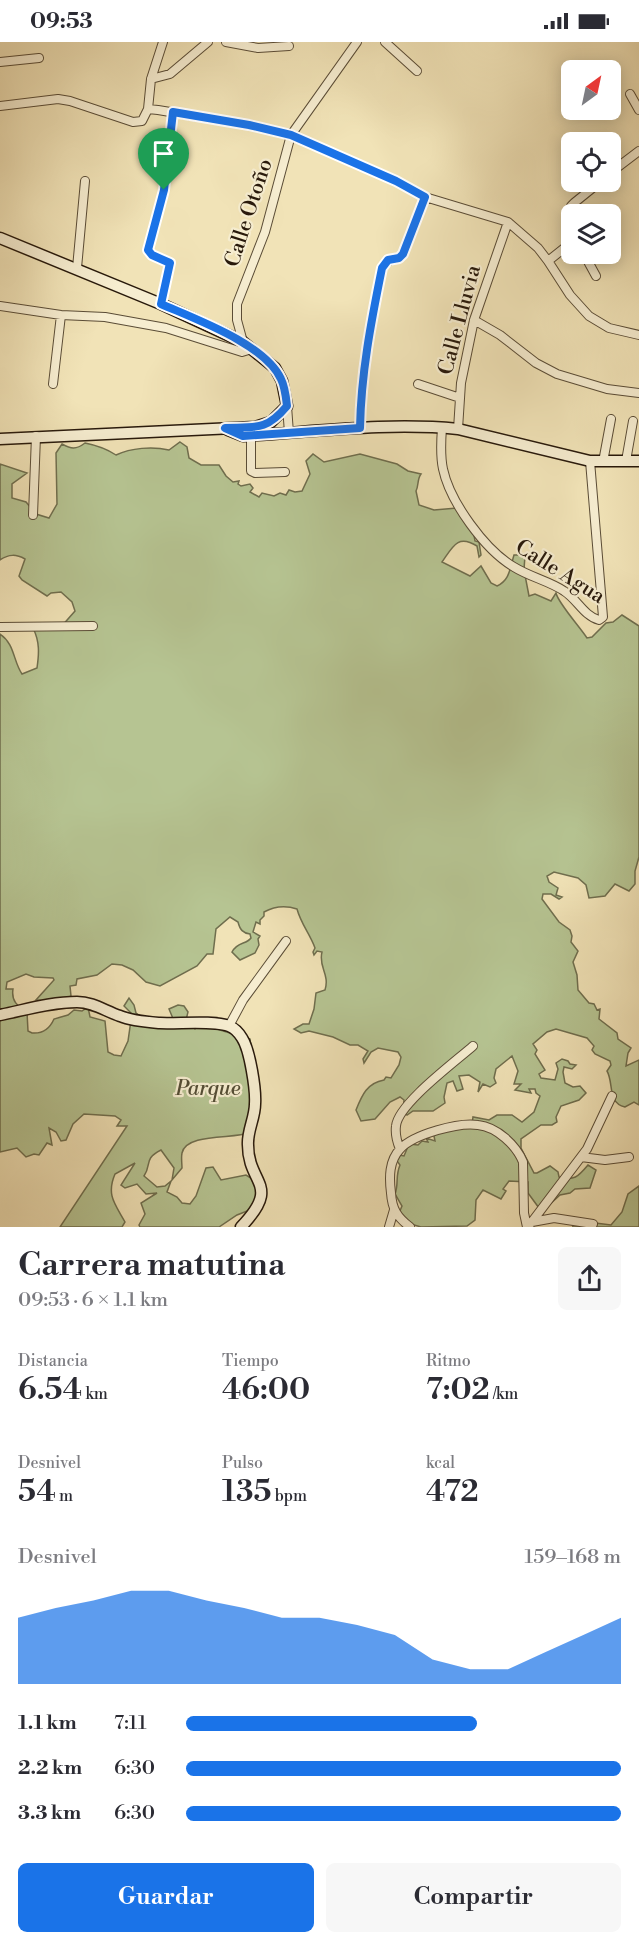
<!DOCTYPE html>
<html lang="es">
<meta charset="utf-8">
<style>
:root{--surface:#fff;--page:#f7f7f7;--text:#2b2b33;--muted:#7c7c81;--accent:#1a73e8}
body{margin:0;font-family:"Libre Bodoni",serif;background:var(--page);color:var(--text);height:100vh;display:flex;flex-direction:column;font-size:22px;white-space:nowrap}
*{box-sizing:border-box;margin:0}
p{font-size:20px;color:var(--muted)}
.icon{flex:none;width:33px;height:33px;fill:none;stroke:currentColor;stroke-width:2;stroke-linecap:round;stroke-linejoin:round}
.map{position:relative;height:1185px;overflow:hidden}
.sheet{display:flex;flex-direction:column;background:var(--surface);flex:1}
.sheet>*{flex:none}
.needle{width:39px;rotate:33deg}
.fabs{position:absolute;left:561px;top:18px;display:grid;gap:12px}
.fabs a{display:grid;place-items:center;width:60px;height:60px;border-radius:9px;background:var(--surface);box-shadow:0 3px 15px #0003;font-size:30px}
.pin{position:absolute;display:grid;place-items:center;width:51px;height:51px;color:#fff;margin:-62px -26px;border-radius:50% 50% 50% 0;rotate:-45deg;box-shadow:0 0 6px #0007}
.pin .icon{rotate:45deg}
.round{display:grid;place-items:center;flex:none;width:63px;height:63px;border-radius:9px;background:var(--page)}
.overview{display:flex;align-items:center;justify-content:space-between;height:102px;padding:0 18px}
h1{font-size:33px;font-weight:600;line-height:45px}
.stats{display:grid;grid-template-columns:repeat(3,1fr);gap:9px;height:102px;padding:6px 18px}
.stats div{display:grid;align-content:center}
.stats b{font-size:30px;font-weight:600}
.stats small{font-size:16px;font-weight:400}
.stats p{font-size:16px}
.chart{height:168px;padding:12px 18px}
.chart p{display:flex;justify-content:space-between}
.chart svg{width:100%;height:108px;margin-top:6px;fill:var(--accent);opacity:.7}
.button{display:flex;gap:12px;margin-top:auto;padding:12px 18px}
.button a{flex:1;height:69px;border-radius:9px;background:var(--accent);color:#fff;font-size:24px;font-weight:600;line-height:69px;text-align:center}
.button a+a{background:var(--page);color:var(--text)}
ul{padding:0 18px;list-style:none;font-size:20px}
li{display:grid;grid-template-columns:96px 72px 1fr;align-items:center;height:45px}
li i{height:15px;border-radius:8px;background:var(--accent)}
.status{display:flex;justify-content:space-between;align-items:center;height:42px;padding:0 30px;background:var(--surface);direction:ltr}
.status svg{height:16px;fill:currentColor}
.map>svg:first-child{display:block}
</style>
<div class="status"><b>09:53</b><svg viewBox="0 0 49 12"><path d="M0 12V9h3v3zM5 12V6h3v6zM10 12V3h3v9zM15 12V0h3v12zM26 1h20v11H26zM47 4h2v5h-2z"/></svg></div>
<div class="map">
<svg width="639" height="1185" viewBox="0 0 639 1185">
<rect width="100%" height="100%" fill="#f1e3b7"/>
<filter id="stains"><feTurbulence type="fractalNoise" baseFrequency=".00333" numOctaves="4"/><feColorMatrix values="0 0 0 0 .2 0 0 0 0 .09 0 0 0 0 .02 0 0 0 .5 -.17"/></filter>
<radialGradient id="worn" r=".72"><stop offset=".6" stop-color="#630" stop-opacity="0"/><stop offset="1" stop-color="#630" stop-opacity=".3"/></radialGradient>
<!-- green -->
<path fill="#b6c492" stroke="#6f6e4e" stroke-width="1.5" d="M 180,400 L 187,405 L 189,416 L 201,423 L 219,423 L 226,434 L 233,440 L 239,439 L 238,442 L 241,444 L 250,442 L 253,446 L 250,450 L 259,455 L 262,451 L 274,454 L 280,451 L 286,453 L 289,448 L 295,450 L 302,449 L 310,432 L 306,419 L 313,412 L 324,420 L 360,412 L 397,422 L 408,429 L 421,432 C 417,437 419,443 416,449 L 419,463 L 434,468 L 457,466 L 472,482 L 475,499 L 479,500 L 481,513 L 479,515 L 477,504 C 458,492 453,504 442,520 L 470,534 L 481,524 L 491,541 L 497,544 C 510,538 510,526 514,513 L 525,513 L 524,528 L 529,554 L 535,552 L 551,559 L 556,551 C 558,561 580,585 587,596 L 592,595 L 606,581 L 613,580 L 622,573 L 639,584 L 639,815 L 635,829 L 635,842 L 629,849 L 615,842 L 605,854 L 589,856 L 586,843 L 578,836 L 554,830 L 547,834 L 549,840 L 558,846 L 556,853 L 562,855 L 559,857 L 551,852 L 543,852 L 542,857 L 559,880 L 570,888 L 572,894 L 571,900 L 578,909 L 573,920 L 577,933 L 578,948 L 589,961 L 594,962 L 597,968 L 600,967 L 599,977 L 617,991 L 618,997 L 631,1006 L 628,1011 L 626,1024 L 639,1018 L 639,1063 L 634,1060 L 625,1065 C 607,1061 614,1041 607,1029 L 611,1023 L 610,1019 L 595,1012 L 592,1008 L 594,1004 L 587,996 L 556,987 L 547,990 L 533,1002 L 537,1008 L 535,1012 L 545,1028 L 539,1032 L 541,1036 L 555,1038 L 558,1027 L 556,1021 L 562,1017 L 568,1019 L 570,1022 L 576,1023 L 572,1027 L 564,1025 L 563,1030 L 565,1041 L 573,1045 L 580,1044 L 586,1051 L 579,1058 L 561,1064 L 556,1075 L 557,1080 L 552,1083 L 541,1083 L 521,1097 L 521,1106 L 534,1131 L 537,1131 L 550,1124 L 558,1130 L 559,1135 C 574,1139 578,1135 588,1123 L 596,1128 L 590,1146 L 575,1147 L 570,1151 L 560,1153 L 550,1162 L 539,1166 L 528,1151 L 528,1140 L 509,1139 L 503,1147 L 506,1149 L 501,1157 L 483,1148 L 476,1158 L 475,1178 L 467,1184 L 421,1185 L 400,1179 L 399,1171 L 402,1164 L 395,1152 C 399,1141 395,1135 400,1123 L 395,1116 L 399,1113 L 404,1114 L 409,1102 L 418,1103 L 422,1099 L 428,1100 L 426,1096 L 435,1099 L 434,1094 L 447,1084 L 472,1082 L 473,1075 L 489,1078 L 497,1073 L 512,1073 L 522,1080 L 534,1070 L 540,1054 L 536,1051 L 535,1047 L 529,1047 L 531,1051 L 515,1048 L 521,1042 L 514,1042 L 518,1029 L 512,1014 L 496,1027 L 494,1036 L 496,1041 L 490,1045 L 483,1042 L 478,1050 L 480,1040 L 469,1033 L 459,1034 L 463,1047 L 457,1049 L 453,1039 L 447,1041 L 444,1055 L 445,1061 L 433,1069 L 413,1069 L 407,1073 L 403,1070 L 404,1058 L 400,1055 L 390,1060 L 375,1077 L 361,1079 L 356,1068 C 362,1053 367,1041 384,1038 L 386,1035 L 391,1036 L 399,1023 L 401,1015 L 398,1010 L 378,1006 L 371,1010 L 364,1021 L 363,1017 L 368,1009 L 358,1003 L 350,1003 L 333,995 L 309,989 L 301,991 L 294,987 L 303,982 L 309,982 L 314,967 L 316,951 L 325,948 C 330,932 318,925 322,910 L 317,909 L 314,913 L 313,910 L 315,906 C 310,892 301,882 297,867 C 285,863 275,864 264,870 L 264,874 L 260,878 L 260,882 L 256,880 L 253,890 L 260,894 L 258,897 L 259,903 L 255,911 L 240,918 L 232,910 C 238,899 246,903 251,896 L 250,892 C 243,891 240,888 238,880 L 230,875 L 216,887 L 213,912 L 207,912 L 197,924 L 160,944 L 146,940 L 133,928 L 122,923 L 112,922 L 97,933 L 77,937 L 76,943 L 70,944 L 71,954 L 60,960 L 36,958 L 54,938 L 53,936 L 34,935 L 26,932 L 7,940 L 6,947 L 13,947 C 11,960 18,964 27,970 L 28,989 L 32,991 C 43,992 50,986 54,977 L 68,973 L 74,968 L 82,969 L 88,965 L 90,975 L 105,979 L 108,1010 L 114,1013 L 121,1014 L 128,999 L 131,978 L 134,974 L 124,964 L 129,956 L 134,963 L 136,971 L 148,979 L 174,979 L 169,967 L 178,963 L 184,964 L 188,970 L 186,978 L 195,987 L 200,982 L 250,997 L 259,1065 L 249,1091 C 233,1097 186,1091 182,1111 C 181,1116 182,1122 182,1126 L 172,1138 L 174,1126 L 161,1108 C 143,1117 152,1123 144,1134 L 157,1145 L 165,1144 L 171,1139 L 167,1150 L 177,1155 L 182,1161 L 190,1162 L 196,1154 L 206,1126 L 213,1125 L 221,1138 L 246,1133 L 262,1143 L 255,1166 L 237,1173 L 219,1185 L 140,1185 L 139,1183 L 145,1172 L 141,1161 L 157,1151 L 146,1152 L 137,1142 L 125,1146 L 121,1143 L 135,1121 L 115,1132 C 106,1153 115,1162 125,1180 L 122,1185 L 60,1185 L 127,1084 L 117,1084 L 121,1078 L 115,1074 L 84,1072 L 73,1082 L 66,1098 L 61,1099 L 56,1090 L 49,1086 L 52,1103 L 47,1101 L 39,1113 L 34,1112 L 26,1115 L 17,1106 L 0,1110 L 0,592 C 15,602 13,619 22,632 L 37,626 C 39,612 40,600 33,586 L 36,582 L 51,588 L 60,586 L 75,569 L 72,560 L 61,550 L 51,551 L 47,554 L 22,538 L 19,534 L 25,517 C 16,512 9,512 0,518 L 0,422 L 27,431 L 12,442 L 12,456 L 26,460 L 36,472 L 49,476 L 57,462 L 56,411 L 62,402 C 71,407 76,408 85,401 C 95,403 107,407 116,413 C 131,406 152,404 169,408 Z
M 639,1144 L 639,1185 L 573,1185 L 571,1178 L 611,1183 L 622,1170 L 628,1152 Z"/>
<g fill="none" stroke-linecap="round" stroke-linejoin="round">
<defs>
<path id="street" d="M 226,0 L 258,6 L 289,4
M 385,0 L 417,29
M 0,20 L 39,16
M 151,37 L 170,32 L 208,0
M 630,52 L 639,68
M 0,64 L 58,57 L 70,59 L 133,80 L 142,79 L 148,67 L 158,68 L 249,83 L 291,93 L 396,139 L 425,155 L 508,180 L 538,206 L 548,219 L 570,253 L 589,274 L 609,286 L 639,293
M 148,67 L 151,37 L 163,0
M 610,131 L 639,109
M 572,172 L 571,164 L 574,161 L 600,140
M 584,212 L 596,234
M 548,219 L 572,200
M 77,226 L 85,139
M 161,262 L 170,221 L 152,213 L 148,208 L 164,148 L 173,70
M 0,264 L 61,273 L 105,275 L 166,286 L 242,310 L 252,307
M 474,278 L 500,293 L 536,321 L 557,332 L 607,347 L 639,351
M 243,300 L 237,278 L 237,262 L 265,190 L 291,93 L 357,0
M 53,342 L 61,273
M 418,342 L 460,356
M 287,364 L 289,391
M 360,386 C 361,332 371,280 382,226 C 387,215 397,220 403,212 L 425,155
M 442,386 C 441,399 440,413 443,427 C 450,460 485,508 514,525 C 530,535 549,539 564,549 C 577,557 584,574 599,578 L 603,575 L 590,419
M 458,387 L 461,341 L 474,278 L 508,180
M 251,393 L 251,429 L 255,431 L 285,430
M 626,419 L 633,379
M 603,420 L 611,377
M 33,473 L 36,394
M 0,585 L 93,584
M 229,984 L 243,958 L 286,899
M 400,1107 C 397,1100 395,1092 396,1084 C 398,1062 455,1020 473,1004
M 581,1115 L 605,1118 L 629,1115
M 532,1180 L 554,1176 L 593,1182
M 389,1185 L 394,1168
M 410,1185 C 397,1175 392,1167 391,1151 C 389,1135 389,1119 400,1107 C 414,1092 459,1080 478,1083 C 497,1085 516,1103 523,1120 L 524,1171 L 527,1185
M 528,1185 L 587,1107 L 612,1054"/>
<path id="secondary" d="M 0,196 L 161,262 L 243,300 L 275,326 L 282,339 L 287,364 L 271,380 L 255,385 L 0,397
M 228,388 L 243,394 C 314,390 387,380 458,387 L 590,419 L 639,419
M 0,973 C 25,968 51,960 77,960 C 93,960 105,969 120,974 C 132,979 147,980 160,981 C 178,982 213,978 229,984 C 234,986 239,991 242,996 C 250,1008 256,1048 255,1062 C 255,1076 247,1089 248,1103 C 248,1143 282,1142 241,1185"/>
</defs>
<!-- street casing -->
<use href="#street" stroke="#5a4c36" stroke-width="10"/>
<!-- secondary casing -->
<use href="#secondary" stroke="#28190b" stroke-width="13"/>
<!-- street -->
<use href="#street" stroke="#f6edd0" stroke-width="8"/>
<!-- secondary -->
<use href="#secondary" stroke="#f6edd0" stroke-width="10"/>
</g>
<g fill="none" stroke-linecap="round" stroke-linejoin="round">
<defs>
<path id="route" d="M 173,70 L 249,83 L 291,93 L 396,139 L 425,155 L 403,212 L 399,216 L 388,218 L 382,226 C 371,280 361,332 360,386 L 243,394 L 225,386 C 256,385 266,389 287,364 C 286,355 285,345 281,337 C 265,302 195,277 161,262 L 170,221 L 152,213 L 148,208 L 164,148 Z"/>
</defs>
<!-- route casing -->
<use href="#route" stroke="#fff" stroke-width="12"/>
<!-- route -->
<use href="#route" stroke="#1a73e8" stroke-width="8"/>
</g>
<g text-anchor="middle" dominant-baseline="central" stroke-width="4.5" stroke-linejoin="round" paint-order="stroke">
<!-- street labels -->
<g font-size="21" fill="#28190b" stroke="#f6edd0">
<text transform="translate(249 171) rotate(-72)">Calle Otoño</text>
<text transform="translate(460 278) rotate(-75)">Calle Lluvia</text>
<text transform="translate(560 530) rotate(32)">Calle Agua</text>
</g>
<!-- park labels -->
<g font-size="21" font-style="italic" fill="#534c34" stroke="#f6edd0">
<text x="208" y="1047">Parque</text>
</g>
</g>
<rect width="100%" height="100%" filter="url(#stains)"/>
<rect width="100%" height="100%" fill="url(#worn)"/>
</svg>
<div class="fabs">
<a><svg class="needle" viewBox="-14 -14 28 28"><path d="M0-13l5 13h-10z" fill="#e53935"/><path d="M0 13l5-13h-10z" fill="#7c7c81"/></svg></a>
<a><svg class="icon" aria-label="locate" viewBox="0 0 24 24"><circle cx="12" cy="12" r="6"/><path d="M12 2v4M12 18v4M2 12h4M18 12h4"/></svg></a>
<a><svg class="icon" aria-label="layers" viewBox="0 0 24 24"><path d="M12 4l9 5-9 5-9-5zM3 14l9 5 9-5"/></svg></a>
</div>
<div class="pin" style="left:164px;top:148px;background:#1e9e55"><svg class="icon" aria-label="arrive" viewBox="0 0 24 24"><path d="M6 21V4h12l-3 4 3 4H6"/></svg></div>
</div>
<section class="sheet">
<div class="overview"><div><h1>Carrera matutina</h1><p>09:53 · 6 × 1.1 km</p></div><a class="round"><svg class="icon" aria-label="share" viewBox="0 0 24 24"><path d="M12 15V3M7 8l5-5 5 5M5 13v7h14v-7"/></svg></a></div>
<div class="stats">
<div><p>Distancia</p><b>6.54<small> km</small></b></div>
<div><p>Tiempo</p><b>46:00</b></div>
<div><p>Ritmo</p><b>7:02<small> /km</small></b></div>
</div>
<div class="stats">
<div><p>Desnivel</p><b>54<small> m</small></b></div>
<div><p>Pulso</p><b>135<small> bpm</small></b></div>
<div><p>kcal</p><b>472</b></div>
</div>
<div class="chart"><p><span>Desnivel</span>159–168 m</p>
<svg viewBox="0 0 160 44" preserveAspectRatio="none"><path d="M0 44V17L10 13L20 10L30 6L40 6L50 10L60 13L70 17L80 17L90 20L100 24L110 34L120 38L130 38L140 31L150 24L160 17V44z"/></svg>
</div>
<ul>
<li><b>1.1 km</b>7:11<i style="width:67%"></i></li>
<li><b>2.2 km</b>6:30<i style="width:100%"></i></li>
<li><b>3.3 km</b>6:30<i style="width:100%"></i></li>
</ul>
<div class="button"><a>Guardar</a><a>Compartir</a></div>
</section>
